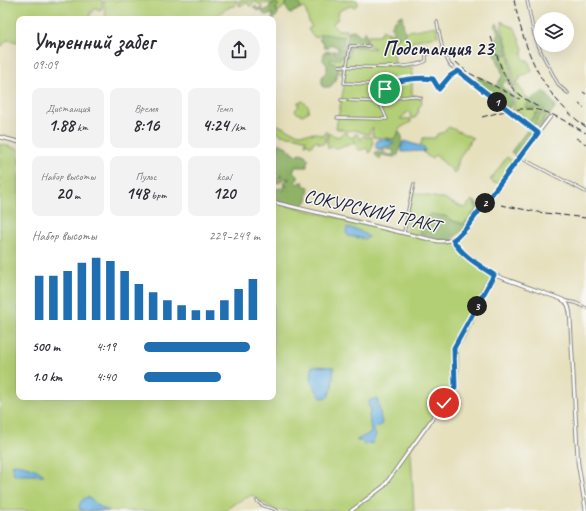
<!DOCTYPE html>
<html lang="ru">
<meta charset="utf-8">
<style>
:root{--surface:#fff;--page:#f2f2f3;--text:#2b2b33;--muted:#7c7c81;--accent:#1f6fb2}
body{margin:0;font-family:Caveat,sans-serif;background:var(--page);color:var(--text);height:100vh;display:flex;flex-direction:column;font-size:15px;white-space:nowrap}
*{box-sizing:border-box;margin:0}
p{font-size:13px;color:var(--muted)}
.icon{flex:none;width:22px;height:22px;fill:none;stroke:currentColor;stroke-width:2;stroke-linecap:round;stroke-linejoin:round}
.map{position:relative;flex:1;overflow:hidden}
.sheet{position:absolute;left:16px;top:16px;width:260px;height:384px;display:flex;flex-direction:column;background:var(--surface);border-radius:8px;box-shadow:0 4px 16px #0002}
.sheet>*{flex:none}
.controls{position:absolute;left:534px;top:12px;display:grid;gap:8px}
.controls a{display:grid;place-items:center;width:40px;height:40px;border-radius:50%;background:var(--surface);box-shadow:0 4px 16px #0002;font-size:20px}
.pin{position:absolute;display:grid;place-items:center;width:34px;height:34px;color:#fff;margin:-17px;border:2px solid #fff;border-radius:50%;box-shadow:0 1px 4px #0007}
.km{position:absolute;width:20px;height:20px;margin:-10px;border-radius:50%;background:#222;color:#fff;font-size:11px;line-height:20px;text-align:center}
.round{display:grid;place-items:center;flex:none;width:42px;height:42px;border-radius:21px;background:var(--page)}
.head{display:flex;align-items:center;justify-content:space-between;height:68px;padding:0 16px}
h1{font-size:22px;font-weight:700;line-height:30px}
.metrics{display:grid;grid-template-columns:repeat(3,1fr);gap:6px;height:68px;padding:4px 16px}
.metrics div{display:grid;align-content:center;border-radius:8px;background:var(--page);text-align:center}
.metrics b{font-size:17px;font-weight:700}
.metrics small{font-size:11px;font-weight:400}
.metrics p{font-size:11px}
.chart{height:112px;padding:8px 16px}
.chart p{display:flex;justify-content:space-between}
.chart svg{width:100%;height:72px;margin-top:4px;stroke:var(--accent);stroke-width:6}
ul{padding:0 16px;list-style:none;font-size:13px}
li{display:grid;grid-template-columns:64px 48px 1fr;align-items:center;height:30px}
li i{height:10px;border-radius:5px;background:var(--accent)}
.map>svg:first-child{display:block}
</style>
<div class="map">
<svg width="586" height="511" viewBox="0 0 586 511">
<rect width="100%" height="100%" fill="#f6f6f2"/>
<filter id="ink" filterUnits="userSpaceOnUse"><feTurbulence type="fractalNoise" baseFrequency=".025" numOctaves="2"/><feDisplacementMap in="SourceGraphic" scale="8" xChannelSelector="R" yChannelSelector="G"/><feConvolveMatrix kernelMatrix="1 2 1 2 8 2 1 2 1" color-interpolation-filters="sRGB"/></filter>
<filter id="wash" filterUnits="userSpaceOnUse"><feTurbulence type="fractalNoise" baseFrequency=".012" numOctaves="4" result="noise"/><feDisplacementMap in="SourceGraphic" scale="16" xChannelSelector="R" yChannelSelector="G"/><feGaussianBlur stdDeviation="0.9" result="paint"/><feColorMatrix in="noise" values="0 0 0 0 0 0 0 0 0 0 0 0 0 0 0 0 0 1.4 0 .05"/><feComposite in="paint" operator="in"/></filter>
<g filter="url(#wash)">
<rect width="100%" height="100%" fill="#e6e0bd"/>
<!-- green -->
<path fill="#b3cf75" stroke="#6a7858" d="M 0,0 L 102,0 L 102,9 L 98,10 L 98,8 L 95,8 L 92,13 L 90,12 L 90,19 L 19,19 L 19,42 L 7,40 L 2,46 L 0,46 Z
M 104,0 L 214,0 L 220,1 L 237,0 L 234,7 L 230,6 L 229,8 C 222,9 221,17 213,15 L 211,19 L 106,19 L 104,5 Z
M 239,0 L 296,0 L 307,2 L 307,0 L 312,0 L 312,3 L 319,0 L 357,0 L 358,4 L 355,7 L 350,6 L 339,11 L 337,20 L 333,23 L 334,27 L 338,30 L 346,30 L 345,35 L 343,37 L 319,35 L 316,38 L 311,34 L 308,29 L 312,27 L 309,22 L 305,8 L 301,8 L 298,2 L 286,2 L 285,6 L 278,12 L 276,8 L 276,3 L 258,4 L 256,2 L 253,3 L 250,7 L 248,3 L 239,6 Z
M 502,21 L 505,24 L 515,28 L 523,49 L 522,54 L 524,60 L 528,60 L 532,71 L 519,78 L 520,80 L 516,82 L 529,101 L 525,107 L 539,107 L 544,110 L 545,116 L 542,120 L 542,122 L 535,126 L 534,125 L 536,122 L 535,115 L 528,122 L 521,118 L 522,115 L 520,112 L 513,111 L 515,96 L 515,84 L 509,50 L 502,29 Z
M 436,26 L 438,36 L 413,41 L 413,45 L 405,45 L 396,48 L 396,51 L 394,51 L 395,67 L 412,67 L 412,95 L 421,97 L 422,103 L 418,109 L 419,111 L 415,118 L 411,118 L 409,111 L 400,119 L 411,119 L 411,122 L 400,128 L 396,138 L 394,139 L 374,137 L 372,134 L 373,128 L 370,130 L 369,135 L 355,130 L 346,131 L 336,128 L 345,81 L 344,74 L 337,72 L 338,65 L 330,62 L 331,58 L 340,56 L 349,57 L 351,47 L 363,47 L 374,49 L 375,48 L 370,46 L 367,43 L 368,35 L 378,35 L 383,32 L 381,30 L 383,29 L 393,39 L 404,32 Z
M 508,53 L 513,87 L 505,70 L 502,57 Z
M 303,101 L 309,107 L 308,112 L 302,115 L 297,113 L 295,110 L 299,106 L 298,102 Z
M 273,123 L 299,134 L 317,133 L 321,135 L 324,134 L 326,131 L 325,142 L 323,144 L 318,143 L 318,141 L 313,142 L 312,146 L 310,146 L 309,144 L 305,144 L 306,140 L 297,137 L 281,135 L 278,132 L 273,133 Z
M 449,127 L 473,138 L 472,140 L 471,139 L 459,159 L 455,174 L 451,169 L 435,155 L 431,159 L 423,152 L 425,151 L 420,146 L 423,138 L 435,138 L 437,134 L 442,133 Z
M 328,133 L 338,137 L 343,133 L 347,133 L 348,136 L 353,138 L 355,134 L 357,134 L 361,140 L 363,136 L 366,136 L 367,138 L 371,136 C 374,142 373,148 369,153 L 367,148 L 361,150 L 357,149 L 355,140 L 353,145 L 351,143 L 337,148 L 330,147 L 328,149 L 327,142 Z
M 0,144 L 19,149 L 19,397 L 273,397 L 273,202 L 437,241 L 453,240 L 460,249 L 494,275 L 454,348 L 455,387 L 410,450 L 411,452 L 414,511 L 276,511 L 252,495 L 232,505 L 227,511 L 0,511 Z
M 507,157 L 514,162 L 498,183 L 493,182 L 490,180 Z
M 412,192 L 438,198 L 444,198 L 452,203 L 464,208 L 466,207 L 472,200 L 475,202 L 474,204 L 477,208 L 464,224 L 452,221 L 445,216 L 420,231 L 422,234 C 418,236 411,235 407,232 L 408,212 Z"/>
<!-- forest -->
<path fill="#8eb266" stroke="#586a50" d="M 289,0 L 298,2 L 301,8 L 290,14 L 285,6 L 286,2 Z
M 276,3 L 279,5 L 276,8 L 278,14 L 273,20 L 272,19 L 273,14 L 265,15 L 263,14 L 264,12 L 259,10 L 257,11 L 253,7 L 256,6 L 256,8 L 259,9 L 262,6 L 261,9 L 263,11 L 268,9 L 271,4 Z
M 402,15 L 405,35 L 393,39 L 385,32 L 389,33 L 395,31 L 390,26 L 393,25 L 393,22 L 395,20 L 398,20 L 398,17 Z
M 497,23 L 506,43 L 508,53 L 502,57 L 513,90 L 506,80 L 501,86 L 513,96 L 510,108 L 508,108 L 475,83 L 479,77 L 496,86 L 503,75 L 493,48 L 498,46 L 495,39 L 499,36 L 495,25 Z
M 354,30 L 360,35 L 363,35 L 364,32 L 366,32 L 366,45 L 350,45 L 347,57 L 340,56 L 340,59 L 331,59 L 330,62 L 339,65 L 336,80 L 330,87 L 323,87 C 320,80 322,75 327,71 L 327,65 L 323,60 L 324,52 L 336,51 L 335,55 L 337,56 L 338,48 L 343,48 L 347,41 L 348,31 Z
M 325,34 L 343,37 L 345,35 L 343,45 L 337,47 L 330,44 L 329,48 L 324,48 L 323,42 L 320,41 L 319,35 Z
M 544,91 L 556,106 L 540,129 L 537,130 L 521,118 L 528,122 L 535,115 L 535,113 L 538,112 L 542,114 L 534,125 L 535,126 L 542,122 L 542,120 L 545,116 L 543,113 L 544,110 L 539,107 L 535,109 L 525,108 L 529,101 Z
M 529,128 L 534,132 L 535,135 L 518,157 L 517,157 L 511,152 Z
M 399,132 C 406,138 400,147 398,155 L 394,157 L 381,155 L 380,160 L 375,154 L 375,153 L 384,152 L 388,155 L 393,155 L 394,152 L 393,150 L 378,149 L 394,143 L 386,139 C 394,138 395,141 399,132 Z
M 278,143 L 287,147 L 287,150 L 292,151 L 298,156 L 299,153 L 304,154 L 309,160 L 307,162 L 307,167 L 295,167 L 293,172 L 298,176 L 298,179 L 295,182 L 297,184 L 300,182 L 304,182 L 303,185 L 309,187 L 307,201 L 301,207 L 273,199 L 273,184 L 275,184 L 274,188 L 276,189 L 281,188 L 282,191 L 284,190 L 284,186 L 287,186 L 283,184 L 284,181 L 290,179 L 284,178 L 279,183 L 275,182 L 273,179 L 282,176 L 273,174 L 273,171 L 276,167 L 273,165 L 275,151 L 279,149 Z
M 475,202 L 478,204 L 479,208 C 472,217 459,239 447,240 C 439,240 430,236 422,234 L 420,231 L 422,222 L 430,214 L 445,216 L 453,221 L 464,224 L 477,209 L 474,204 Z"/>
<!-- water -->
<path fill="#68afdf" stroke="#45688d" d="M 378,139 L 388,140 L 394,143 L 392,145 L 378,149 L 376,148 L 376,143 Z
M 404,141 L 420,146 L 423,146 L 424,147 L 425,151 L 402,152 L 401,148 Z
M 347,227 L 360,231 L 369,237 L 365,239 L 348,236 L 346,233 Z
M 312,366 L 334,367 L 332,388 L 328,397 L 321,398 L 311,382 Z
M 373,399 L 377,399 C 380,406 380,416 382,423 L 380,426 L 374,428 L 373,429 L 376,435 L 372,444 L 371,443 L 364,445 L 364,443 L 359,440 L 359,442 L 356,440 L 371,433 L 369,415 L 371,410 L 368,405 L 369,401 Z
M 14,464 C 24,465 37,468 44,475 L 14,475 L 12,465 Z
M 88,497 L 102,508 L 109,511 L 84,511 L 80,509 L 79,506 C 81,501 83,498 88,497 Z"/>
</g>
<g filter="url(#ink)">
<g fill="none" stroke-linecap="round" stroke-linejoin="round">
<defs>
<path id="minor" d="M 527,0 L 534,34 L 541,52 L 559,86 L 568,93
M 437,22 L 443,51 L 450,65 L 538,133
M 369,46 L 350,46 L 344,83 L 387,85 L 402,80 L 423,78 L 432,79 L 439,89 L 450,76 L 458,71
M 339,66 C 359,67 410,70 426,61 L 426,54 L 443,51
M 385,99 L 412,96 L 421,98
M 341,100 L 382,102
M 337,118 L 387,119 L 381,106 L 385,99 C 383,94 384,90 387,85
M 519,157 L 586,192
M 404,233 L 409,205 L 414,184
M 566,301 L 576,303 L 586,308
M 257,501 C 266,510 269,505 277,511"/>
<path id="tertiary" d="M 0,137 L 19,142
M 273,202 L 437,241 C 451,243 458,237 467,227 L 550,117
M 453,240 L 460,249 L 469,257 L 494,275 L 561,299 C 568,302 569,307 570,314 L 578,463 L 586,511
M 351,511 L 384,486 L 455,387 L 454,348 L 494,275"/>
</defs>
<!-- minor casing -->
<use href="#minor" stroke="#84817c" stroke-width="3.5"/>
<!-- tertiary casing -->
<use href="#tertiary" stroke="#84817c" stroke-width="4.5"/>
<!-- minor -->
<use href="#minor" stroke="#fff" stroke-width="1.5"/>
<!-- tertiary -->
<use href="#tertiary" stroke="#fff" stroke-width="2.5"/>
<!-- rail -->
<path stroke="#22223b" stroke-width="1" stroke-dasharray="6 3" stroke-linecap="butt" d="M 514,0 C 525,52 541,94 586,127
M 491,37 C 497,54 502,77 515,91 C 522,98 531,103 540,108
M 456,62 L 467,72 L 520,99
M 583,92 L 586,94
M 579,104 L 586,109
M 482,117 C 497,113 513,108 529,109 C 549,109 569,124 586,133
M 576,138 L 586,144
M 501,205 L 537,212 L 586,218"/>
</g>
</g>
<g fill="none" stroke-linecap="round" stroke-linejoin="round" filter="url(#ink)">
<defs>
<path id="route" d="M 385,89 C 390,79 423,77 433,79 L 439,89 L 450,76 L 458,71 L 538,133 L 467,227 L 457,237 L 453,240 C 461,255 480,266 494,275 L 454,348 L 455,387 L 444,403"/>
</defs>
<!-- route casing -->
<use href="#route" stroke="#fff" stroke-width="8"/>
<!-- route -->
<use href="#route" stroke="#1f6fb2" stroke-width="5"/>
</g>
<g text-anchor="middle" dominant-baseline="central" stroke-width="3" stroke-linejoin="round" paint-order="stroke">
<!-- street labels -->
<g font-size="19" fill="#22223b" stroke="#f6f6f2">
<text transform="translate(372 211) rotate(13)">СОКУРСКИЙ ТРАКТ</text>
</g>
<!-- neighbourhood labels -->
<g font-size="20" font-weight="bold" fill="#22223b" stroke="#f6f6f2">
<text x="438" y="48">Подстанция 23</text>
</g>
</g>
</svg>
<div class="controls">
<a><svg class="icon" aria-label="layers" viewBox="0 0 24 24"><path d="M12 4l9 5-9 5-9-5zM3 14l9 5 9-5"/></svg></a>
</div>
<div class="pin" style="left:385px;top:89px;background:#1e9e55"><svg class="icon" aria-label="arrive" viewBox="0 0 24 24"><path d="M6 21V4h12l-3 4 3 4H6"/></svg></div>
<div class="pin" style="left:444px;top:403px;background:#d93025"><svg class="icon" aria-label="check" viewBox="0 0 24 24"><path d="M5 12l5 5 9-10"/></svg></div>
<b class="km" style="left:497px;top:102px">1</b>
<b class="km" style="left:485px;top:203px">2</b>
<b class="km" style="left:477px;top:306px">3</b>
<section class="sheet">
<div class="head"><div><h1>Утренний забег</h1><p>09:09</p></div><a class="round"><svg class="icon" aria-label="share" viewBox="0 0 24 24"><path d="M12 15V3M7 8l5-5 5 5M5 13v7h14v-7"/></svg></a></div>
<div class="metrics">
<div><p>Дистанция</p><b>1.88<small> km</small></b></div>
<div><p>Время</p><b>8:16</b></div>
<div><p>Темп</p><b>4:24<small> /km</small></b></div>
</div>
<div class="metrics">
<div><p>Набор высоты</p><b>20<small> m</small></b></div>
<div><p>Пульс</p><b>148<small> bpm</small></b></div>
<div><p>kcal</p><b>120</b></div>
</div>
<div class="chart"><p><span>Набор высоты</span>229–249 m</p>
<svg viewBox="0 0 160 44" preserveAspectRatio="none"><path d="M5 44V17M15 44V17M25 44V14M35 44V9M45 44V6M55 44V8M65 44V14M75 44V22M85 44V27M95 44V32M105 44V35M115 44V38M125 44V38M135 44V32M145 44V25M155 44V19"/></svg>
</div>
<ul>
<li><b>500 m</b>4:19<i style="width:91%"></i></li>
<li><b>1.0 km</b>4:40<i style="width:66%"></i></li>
</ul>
</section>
</div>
